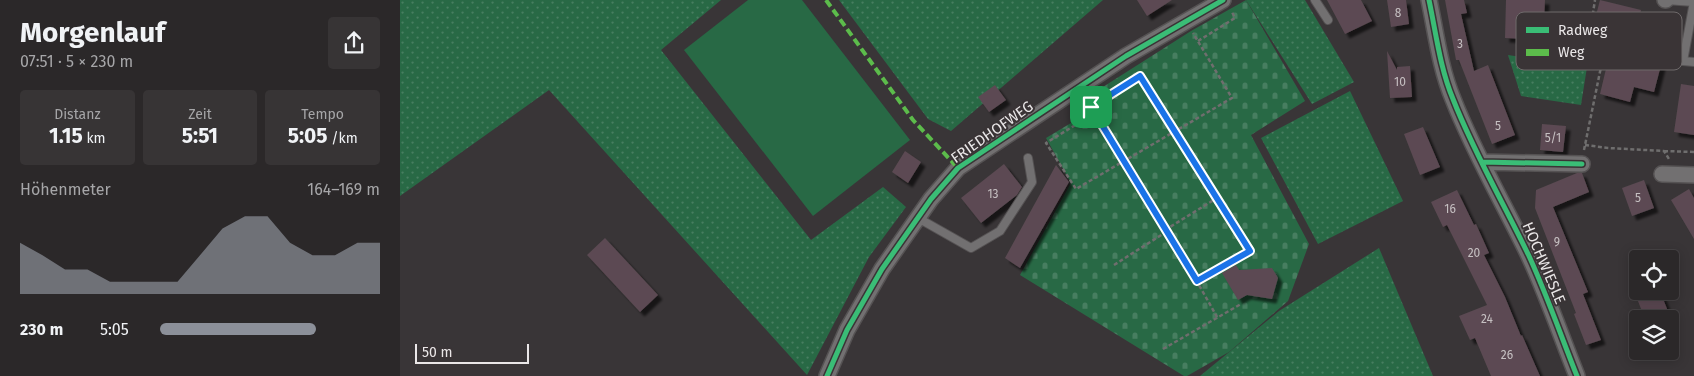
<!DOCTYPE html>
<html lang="de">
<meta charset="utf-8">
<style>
:root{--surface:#2b2829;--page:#373435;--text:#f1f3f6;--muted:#a6a6a8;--line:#474446;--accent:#8c9099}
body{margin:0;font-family:"Fira Sans",sans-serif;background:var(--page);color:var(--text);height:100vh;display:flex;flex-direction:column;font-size:19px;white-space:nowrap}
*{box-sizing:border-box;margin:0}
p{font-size:16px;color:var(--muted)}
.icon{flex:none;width:28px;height:28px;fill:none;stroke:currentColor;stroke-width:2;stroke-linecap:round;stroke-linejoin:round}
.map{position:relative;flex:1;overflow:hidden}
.details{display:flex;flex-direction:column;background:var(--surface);width:400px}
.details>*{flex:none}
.controls{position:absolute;left:1229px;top:250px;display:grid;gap:10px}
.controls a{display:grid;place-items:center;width:50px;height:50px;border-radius:5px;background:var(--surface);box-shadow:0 2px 12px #0003,0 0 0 1px var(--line);font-size:25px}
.scale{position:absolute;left:15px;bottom:12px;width:114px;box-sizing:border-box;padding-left:5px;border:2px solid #eae7e8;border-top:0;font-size:14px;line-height:18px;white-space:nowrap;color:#eae7e8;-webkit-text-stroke:4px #3a3436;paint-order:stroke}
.pin{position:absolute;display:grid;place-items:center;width:42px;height:42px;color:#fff;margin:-21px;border-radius:10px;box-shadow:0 2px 8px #0006}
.round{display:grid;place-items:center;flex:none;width:52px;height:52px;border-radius:5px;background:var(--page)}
.headline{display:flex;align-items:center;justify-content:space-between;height:85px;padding:0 20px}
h1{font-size:28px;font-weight:700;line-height:38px}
.figures{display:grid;grid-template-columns:repeat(3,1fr);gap:8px;height:85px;padding:5px 20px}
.figures div{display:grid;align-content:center;border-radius:5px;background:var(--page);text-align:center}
.figures b{font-size:21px;font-weight:700}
.figures small{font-size:14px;font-weight:400}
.figures p{font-size:14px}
.chart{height:140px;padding:10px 20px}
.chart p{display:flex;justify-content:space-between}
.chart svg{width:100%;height:90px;margin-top:5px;fill:var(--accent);opacity:.7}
ul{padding:0 20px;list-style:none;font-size:16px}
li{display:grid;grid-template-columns:80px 60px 1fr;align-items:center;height:38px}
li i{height:12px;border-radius:6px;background:var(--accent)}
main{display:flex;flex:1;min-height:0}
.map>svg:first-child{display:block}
</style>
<main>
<section class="details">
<div class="headline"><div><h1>Morgenlauf</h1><p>07:51 · 5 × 230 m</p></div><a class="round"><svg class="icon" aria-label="share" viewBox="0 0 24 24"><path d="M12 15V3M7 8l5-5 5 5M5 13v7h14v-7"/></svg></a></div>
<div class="figures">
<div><p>Distanz</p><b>1.15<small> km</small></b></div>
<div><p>Zeit</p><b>5:51</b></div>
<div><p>Tempo</p><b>5:05<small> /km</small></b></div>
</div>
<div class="chart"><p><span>Höhenmeter</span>164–169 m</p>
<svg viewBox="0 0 160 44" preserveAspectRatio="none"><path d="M0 44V19L10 25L20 32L30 32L40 38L50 38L60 38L70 38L80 25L90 12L100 6L110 6L120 19L130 25L140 25L150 19L160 19V44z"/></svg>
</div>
<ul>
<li><b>230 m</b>5:05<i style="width:71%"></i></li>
</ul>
</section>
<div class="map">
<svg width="1294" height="376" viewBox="0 0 1294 376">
<defs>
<pattern id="grass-dots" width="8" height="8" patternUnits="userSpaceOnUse" patternTransform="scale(1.25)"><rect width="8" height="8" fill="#286945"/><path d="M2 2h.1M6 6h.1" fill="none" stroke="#477e60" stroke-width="1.8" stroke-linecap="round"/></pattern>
<pattern id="cemetery-stones" width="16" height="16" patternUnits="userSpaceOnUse" patternTransform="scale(1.25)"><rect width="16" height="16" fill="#286945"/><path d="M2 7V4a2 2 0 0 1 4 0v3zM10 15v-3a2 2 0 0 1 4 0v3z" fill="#477e60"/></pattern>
<filter id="shadow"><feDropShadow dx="4.5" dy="4.5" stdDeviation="1" flood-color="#0009"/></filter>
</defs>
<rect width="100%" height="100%" fill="#393537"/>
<!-- grass -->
<path fill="url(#grass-dots)" d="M 0,0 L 321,0 L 261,50 L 411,240 L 483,187 L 506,207 L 469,257 L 407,375 L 149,90 L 0,196 Z
M 439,0 L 703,0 L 551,131 L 528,119 Z
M 846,0 L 905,0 L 954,82 L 912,104 Z
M 1108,55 L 1187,67 L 1181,105 L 1121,96 Z
M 950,91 L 1003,201 L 918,244 L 861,138 Z
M 979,248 L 1033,376 L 800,376 L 879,311 Z"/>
<!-- cemetery -->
<path fill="url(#cemetery-stones)" d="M 846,0 L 905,101 L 851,135 L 909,244 L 888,301 L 829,352 L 787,376 L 784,376 L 620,275 L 671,183 L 646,138 L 691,111 L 684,99 L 791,31 Z"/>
<!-- park -->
<path fill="#286945" d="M 348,0 L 402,0 L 510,140 L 413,216 L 284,50 Z"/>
<!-- building -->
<path fill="#5b4a52" filter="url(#shadow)" d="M 737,0 L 772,0 L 747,16 Z
M 927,0 L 961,0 L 972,21 L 945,34 Z
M 987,0 L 1006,0 L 1009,24 L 991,27 Z
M 1045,0 L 1064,0 L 1067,13 L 1061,14 L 1074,71 L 1088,65 L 1115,135 L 1092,144 L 1059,60 L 1056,60 Z
M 1106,0 L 1145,0 L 1143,40 L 1105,38 Z
M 1200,0 L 1241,10 L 1234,38 L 1266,46 L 1254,92 L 1234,87 L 1230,102 L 1200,94 L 1210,52 L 1188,46 Z
M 987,51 L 997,70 L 997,67 L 1010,66 L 1012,97 L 990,98 Z
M 1281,84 L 1294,86 L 1294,135 L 1274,132 Z
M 595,85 L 606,100 L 589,112 L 578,97 Z
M 1142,124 L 1166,126 L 1163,152 L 1140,150 Z
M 1023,127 L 1040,167 L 1020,175 L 1004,134 Z
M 505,151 L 521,162 L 508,183 L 492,172 Z
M 604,164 L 622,187 L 617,195 L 581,223 L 561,198 Z
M 656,165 L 669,182 L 620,268 L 605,258 Z
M 1177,173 L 1182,173 L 1189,192 L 1153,207 L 1188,292 L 1183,294 L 1201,340 L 1186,345 L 1174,314 L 1176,313 L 1135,208 L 1136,190 Z
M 1244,180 L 1254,208 L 1232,216 L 1222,188 Z
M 1289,189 L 1294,198 L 1294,239 L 1271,200 Z
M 1057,190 L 1074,225 L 1076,224 L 1089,253 L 1084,255 L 1105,297 L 1121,336 L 1122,335 L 1140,376 L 1091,376 L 1075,338 L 1070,340 L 1059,316 L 1087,305 L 1047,225 L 1043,227 L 1031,202 Z
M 205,238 L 258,295 L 240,312 L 187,255 Z
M 836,265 L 839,270 L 872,268 L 878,278 L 872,299 L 847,295 L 838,300 L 822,273 Z
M 1247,291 L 1260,291 L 1271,319 L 1245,319 L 1236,296 Z"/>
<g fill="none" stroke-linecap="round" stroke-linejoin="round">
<defs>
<path id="service" d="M 915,0 L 928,20
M 1266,0 L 1294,2 L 1283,61 L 1294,62
M 518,218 L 571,248 L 600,231 L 632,182 L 628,158"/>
<path id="minor" d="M 1029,0 C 1036,33 1040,68 1053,99 C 1074,153 1104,204 1129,256 C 1147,295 1161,336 1177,376
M 1265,0 L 1266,0
M 1082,162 L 1182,164
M 1262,174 L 1294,175
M 427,376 L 447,330 L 482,269 L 531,199 L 558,168 L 726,56 L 823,0"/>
</defs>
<!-- service casing -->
<use href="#service" stroke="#555253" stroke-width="10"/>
<!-- minor casing -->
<use href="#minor" stroke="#555253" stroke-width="18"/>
<!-- path -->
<path stroke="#6f6e6e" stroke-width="2.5" stroke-dasharray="4 2.5" stroke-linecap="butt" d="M 798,41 L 835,18 L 832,12
M 686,100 L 695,113 L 646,143 L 676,189 L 832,98 L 793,33
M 691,107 L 740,76 L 850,251 L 797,281
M 695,113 C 735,182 779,248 817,317
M 1185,145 L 1208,148 L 1264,151 L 1269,159
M 1184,150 L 1202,62 L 1186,57 L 1195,0
M 1264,151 L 1294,152
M 765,230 L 817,198
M 714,265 L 766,232
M 763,349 L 841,304"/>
<!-- service -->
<use href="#service" stroke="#727071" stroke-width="8"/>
<!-- minor -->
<use href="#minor" stroke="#727071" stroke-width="15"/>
<!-- quiet -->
<path stroke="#5cbc4b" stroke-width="4" stroke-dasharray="8 4" stroke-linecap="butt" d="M 426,0 L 513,120 L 558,168"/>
<defs>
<path id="cycleway" d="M 1029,0 C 1036,33 1040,68 1053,99 C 1074,153 1104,204 1129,256 C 1147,295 1161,336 1177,376
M 1082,162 L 1182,164
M 427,376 L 447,330 L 482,269 L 531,199 L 558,168 L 726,56 L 823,0"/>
</defs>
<!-- cycleway casing -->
<use href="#cycleway" stroke="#3a3436" stroke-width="8"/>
<!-- cycleway -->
<use href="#cycleway" stroke="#3abd76" stroke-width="5"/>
</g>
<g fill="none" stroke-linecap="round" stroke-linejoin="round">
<defs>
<path id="route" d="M 740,76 L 850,251 L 797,281 L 691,107 Z"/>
</defs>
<!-- route casing -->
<use href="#route" stroke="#fff" stroke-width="10"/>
<!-- route -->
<use href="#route" stroke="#1a73e8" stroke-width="6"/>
</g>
<g text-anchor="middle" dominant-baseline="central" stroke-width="4" stroke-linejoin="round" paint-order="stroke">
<!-- number labels -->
<g font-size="12" fill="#c6c0c2">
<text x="998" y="13">8</text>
<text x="1060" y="44">3</text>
<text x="1000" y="82">10</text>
<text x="1098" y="126">5</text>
<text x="1153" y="138">5/1</text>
<text x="593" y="194">13</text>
<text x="1238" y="198">5</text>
<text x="1050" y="209">16</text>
<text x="1157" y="242">9</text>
<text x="1074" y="253">20</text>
<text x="1087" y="319">24</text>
<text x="1107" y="355">26</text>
</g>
<!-- street labels -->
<g font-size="15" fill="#eae7e8" stroke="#3a3436">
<text transform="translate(592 132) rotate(-35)">FRIEDHOFWEG</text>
<text transform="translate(1144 263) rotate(67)">HOCHWIESLE</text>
</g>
</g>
<!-- legend -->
<rect x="1116" y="12" width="166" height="58" rx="8" fill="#3a3436" stroke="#6f6a6b" stroke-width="1"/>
<rect x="1126" y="27" width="23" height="6" fill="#3abd76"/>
<rect x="1126" y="49" width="23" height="7" fill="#5cbc4b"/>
<g font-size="14" fill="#eae7e8">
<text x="1158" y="35">Radweg</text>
<text x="1158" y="57">Weg</text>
</g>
</svg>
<div class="controls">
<a><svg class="icon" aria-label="locate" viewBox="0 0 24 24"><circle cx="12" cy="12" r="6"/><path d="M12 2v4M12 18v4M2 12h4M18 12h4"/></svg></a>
<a><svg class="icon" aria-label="layers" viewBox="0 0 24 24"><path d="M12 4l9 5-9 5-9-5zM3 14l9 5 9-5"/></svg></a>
</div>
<div class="scale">50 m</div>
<div class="pin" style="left:691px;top:107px;background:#1e9e55"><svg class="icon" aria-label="arrive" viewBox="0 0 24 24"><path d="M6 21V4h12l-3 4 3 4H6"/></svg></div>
</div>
</main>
